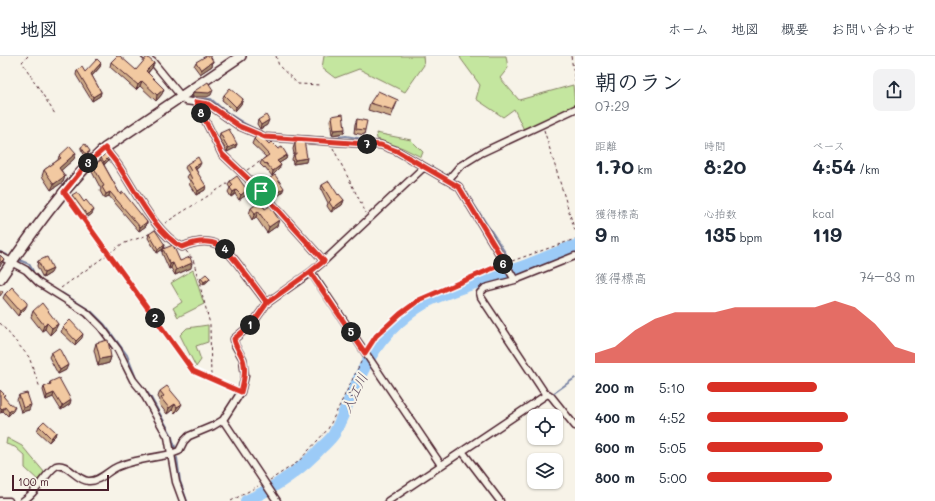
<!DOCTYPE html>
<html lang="ja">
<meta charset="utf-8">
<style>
:root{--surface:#fff;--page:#f2f2f3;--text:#1f2937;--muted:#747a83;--line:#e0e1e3;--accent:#d93025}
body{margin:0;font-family:Mali,"Klee One",sans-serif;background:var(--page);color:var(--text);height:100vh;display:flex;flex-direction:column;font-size:15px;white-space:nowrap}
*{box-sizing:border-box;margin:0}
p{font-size:13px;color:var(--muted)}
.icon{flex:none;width:22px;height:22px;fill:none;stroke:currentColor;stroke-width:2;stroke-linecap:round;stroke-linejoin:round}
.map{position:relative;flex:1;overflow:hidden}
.drawer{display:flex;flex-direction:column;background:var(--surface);width:360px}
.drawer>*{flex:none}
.tools{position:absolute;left:527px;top:353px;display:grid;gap:8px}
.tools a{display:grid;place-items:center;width:36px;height:36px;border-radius:8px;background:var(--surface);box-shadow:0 1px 3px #0004;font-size:20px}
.scale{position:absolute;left:12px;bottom:10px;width:97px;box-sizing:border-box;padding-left:4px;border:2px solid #4a1f2b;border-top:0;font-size:11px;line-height:14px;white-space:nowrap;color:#4a1f2b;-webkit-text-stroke:3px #f7f3e8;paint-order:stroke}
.pin{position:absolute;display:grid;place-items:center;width:34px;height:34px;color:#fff;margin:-17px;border:2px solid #fff;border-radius:50%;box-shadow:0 1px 4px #0007}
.km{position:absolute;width:20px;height:20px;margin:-10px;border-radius:50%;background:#222;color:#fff;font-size:11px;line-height:20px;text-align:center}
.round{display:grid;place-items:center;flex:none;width:42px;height:42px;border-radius:8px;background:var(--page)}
.head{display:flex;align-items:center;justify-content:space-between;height:68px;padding:0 20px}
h1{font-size:22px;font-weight:800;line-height:30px}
.metrics{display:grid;grid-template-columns:repeat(3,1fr);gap:6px;height:68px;padding:4px 20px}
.metrics div{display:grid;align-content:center}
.metrics b{font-size:20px;font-weight:800}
.metrics small{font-size:11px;font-weight:400}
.metrics p{font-size:11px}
.chart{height:112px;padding:8px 20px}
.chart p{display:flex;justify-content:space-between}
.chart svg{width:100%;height:72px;margin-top:4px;fill:var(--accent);opacity:.7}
ul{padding:0 20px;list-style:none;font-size:13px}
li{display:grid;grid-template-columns:64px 48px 1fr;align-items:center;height:30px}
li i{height:10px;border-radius:5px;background:var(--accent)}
header{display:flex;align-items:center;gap:24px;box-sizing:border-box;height:56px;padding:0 20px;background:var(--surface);border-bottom:1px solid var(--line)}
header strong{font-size:19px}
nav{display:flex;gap:22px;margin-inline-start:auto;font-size:14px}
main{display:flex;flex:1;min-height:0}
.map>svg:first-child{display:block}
</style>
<header>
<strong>地図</strong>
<nav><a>ホーム</a><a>地図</a><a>概要</a><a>お問い合わせ</a></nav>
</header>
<main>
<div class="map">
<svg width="575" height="445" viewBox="0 0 575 445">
<rect width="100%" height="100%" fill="#f7f3e8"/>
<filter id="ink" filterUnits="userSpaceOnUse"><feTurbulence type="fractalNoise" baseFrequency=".025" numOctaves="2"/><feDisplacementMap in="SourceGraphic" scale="8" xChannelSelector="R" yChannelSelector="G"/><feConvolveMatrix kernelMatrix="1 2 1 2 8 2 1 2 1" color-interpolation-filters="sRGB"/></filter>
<g filter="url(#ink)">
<!-- green -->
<path fill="#c4e69f" stroke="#878265" d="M 324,0 L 423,0 L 424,9 L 405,36 L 359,13 L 335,22 L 322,12 Z
M 460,0 L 506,0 L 508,12 L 500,22 L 519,44 L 573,29 L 575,49 L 524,74 L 514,53 L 503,61 L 476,43 L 480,29 L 461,3 Z
M 376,77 L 411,84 L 423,96 L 421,101 L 403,92 L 377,83 Z
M 193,214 L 204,248 L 178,261 L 173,252 L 182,246 L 171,227 Z
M 208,269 L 208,286 L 196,290 L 201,304 L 196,311 L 180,279 L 187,272 Z
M 7,382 L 22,390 L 45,417 L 39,425 L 25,412 L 25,400 L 15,391 L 6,388 Z"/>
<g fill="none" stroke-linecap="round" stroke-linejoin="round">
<!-- stream -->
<path stroke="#7b86a5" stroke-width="2" d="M 189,41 L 193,43 L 211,43 C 225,57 242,67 259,75
M 267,78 L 330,82 L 346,80 L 380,86
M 396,91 L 460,127 L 508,201
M 0,196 L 7,199
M 19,204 L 29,208 L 33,215
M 62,237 L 91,255 L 105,269 L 127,299 L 136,322 L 150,340 L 171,378 L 175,391
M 554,337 L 575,322
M 177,402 L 180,425 L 187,445"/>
<!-- river -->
<path stroke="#9ccbf7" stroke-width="12" d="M 246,445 C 274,432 301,414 322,391 C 326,387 331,383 334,378 C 350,346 363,303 388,277 C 399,265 414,253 428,245 C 456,232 487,224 516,213 C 536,206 555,197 575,190"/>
<defs>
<path id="street" d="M 145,0 L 153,6 L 185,45 L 208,48 L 239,70 L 265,81 L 381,89 L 397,95 L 459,131 L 515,224
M 196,46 L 222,98 L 261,135 L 324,205
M 105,92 C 109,98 114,103 118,109 C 135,134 155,177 182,191 C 214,178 225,190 243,215 C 251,226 259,236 267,247
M 448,124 L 460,110 L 481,97 L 575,53
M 0,200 L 26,214 L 39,227 L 87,257 L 101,271 L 118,294 L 133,324 L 142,335 L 168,381 L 176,426 L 183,445
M 575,200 L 515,224 L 485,232 L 480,237 L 481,241 L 546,339 L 548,338 L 551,340 L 575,370
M 311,216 L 441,409
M 223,364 L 277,445
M 462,395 L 500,445
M 0,445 L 9,445
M 23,445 C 27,442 31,439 34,435 C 40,429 50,413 56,410 C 67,406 76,424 88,425 C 99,426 107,416 115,412 C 130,404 154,402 171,398 L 179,395 L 184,385 L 189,380 L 213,370 L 223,364 L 241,336 L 245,320 L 243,303 L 235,289 L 234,283 L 253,267 L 267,247 L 311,216 L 324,205 L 424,111
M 388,445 L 546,339"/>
<path id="secondary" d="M 0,223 C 31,178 65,129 105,92 L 241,0"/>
</defs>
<!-- street casing -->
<use href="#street" stroke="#4a1f2b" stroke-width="9"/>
<!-- secondary casing -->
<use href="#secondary" stroke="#4a1f2b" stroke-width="12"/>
<!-- path -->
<path stroke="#4a1f2b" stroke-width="1" stroke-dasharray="3 3" stroke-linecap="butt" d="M 28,0 L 22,6 L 55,58
M 276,0 L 279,10 L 298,28 L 321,29
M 571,0 L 575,26
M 544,74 L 575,175
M 333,92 L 366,157
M 247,114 L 261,105
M 69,143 L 193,315 L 234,333
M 165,167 L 230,126
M 186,195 L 193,203 L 210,268 L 211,322
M 512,205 L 575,183
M 61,232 L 122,188 L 145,180 L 154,175
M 0,267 L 29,301 L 40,332
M 369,291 L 376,280 L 400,258 L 419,243 L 500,209
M 270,424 L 298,406 L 328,373 L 362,304
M 231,445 L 258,430"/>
<!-- street -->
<use href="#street" stroke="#f7f3e8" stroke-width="6"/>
<!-- secondary -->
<use href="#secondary" stroke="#f7f3e8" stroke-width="9"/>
</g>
<!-- wall -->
<path fill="#d0ad8a" stroke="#4a1f2b" d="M 213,5 L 212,10 L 200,18 L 194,10 L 196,6 Z
M 111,6 L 136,14 L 154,7 L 152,12 L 148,17 L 162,38 L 156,45 L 140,30 L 136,34 L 110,11 Z
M 101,7 L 100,11 L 92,20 L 101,36 L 100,40 L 92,45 L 76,19 L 77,14 L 85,16 Z
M 224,39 L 243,43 L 241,48 L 235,55 L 222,44 Z
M 398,44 L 391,61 L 368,54 L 370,47 Z
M 332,60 L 344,77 L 332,79 L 330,64 Z
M 357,63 L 365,74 L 364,79 L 354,77 L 355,68 Z
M 258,64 L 267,69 L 260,73 L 257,68 Z
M 220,77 L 237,88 L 235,92 L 227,96 L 219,82 Z
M 254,83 L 269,88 L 287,99 L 286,103 L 279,107 L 279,113 L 272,120 L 265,111 L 264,112 L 260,108 L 262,104 L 266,101 L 252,88 Z
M 296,83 L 306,106 L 293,108 L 292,103 L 294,98 L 293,93 Z
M 81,91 L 89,97 L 85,100 L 81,93 Z
M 59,100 L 74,103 L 61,114 L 65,120 L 63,126 L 51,134 L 42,120 L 44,114 L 58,104 Z
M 101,102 L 109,104 L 104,109 L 120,138 L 147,166 L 146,170 L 139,175 L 109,140 L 104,142 L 100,135 L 101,133 L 91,114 L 93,110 L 99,105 Z
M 187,108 L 199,111 L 196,113 L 205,134 L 196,139 L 189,128 L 190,125 L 187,121 L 189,118 L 185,112 Z
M 267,124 L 282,137 L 276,141 L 272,135 L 271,136 L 266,128 Z
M 230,125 L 246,139 L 239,144 L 235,138 L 231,141 L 228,136 L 230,132 L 228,129 Z
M 322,129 L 344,144 L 342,149 L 331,156 L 327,150 L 328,147 L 321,133 Z
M 72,139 L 92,158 L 85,163 L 71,143 Z
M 260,146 L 277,170 L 267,177 L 256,161 L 252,164 L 249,158 L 251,152 Z
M 149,178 L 165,189 L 164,193 L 180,205 L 191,212 L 175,219 L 171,212 L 169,213 L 162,197 L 163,193 L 157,197 L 148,182 Z
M 38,205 L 51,217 L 43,222 L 37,210 Z
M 201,222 L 210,222 L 209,224 L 203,229 L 200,225 Z
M 5,238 L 25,253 L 18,260 L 3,242 Z
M 33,255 L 58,268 L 55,274 L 50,279 L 45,273 L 42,275 L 31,261 Z
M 63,271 L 82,282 L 75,289 L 61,276 Z
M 96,287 L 111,301 L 109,307 L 98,310 L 94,294 Z
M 51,297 L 66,314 L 58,318 L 49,301 Z
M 50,326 L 70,348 L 61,354 L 53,341 L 46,344 L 43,334 L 44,331 L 49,329 Z
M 0,335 L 4,341 L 13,355 L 8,360 L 3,355 L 1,357 L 0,357 Z
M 160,335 L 179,353 L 175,357 L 172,354 L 167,358 L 159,348 L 160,344 L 158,341 Z
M 19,339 L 29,354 L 21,356 L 17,344 Z
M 39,370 L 56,376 L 55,380 L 49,386 L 37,375 Z"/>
<!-- shaded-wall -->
<path fill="#a98d71" stroke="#4a1f2b" d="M 213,5 L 212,10 L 200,18 L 201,14 Z
M 101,7 L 100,11 L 89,23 L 91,18 Z
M 154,7 L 152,12 L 144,20 L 146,15 Z
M 142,25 L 140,30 L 136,34 L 138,29 Z
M 164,33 L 162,38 L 156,45 L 157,39 Z
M 213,34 L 211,39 L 207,41 L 192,41 L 193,36 Z
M 101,36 L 100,40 L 92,45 L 93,41 Z
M 243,43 L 241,48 L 235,55 L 236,51 Z
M 269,64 L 267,69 L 260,73 L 261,69 Z
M 345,73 L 344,77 L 332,79 L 334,74 Z
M 237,88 L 235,92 L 227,96 L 228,92 Z
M 90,95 L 89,97 L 85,100 L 86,98 Z
M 76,97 L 74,103 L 57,118 L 59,112 Z
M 287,99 L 286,103 L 276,109 L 277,105 Z
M 110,100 L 109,104 L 102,110 L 104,106 Z
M 307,102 L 306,106 L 293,108 L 295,104 Z
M 201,107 L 199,111 L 193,115 L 194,111 Z
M 281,109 L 279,113 L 272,120 L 273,115 Z
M 65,120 L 63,126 L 51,134 L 54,128 Z
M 206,130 L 205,134 L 196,139 L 198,135 Z
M 274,130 L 272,135 L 271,136 L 272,132 Z
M 284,132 L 282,137 L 276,141 L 278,136 Z
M 236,134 L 235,138 L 231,141 L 233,136 Z
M 247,134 L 246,139 L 239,144 L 241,139 Z
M 110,136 L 109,140 L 104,142 L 106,138 Z
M 344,144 L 342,149 L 331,156 L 333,152 Z
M 94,154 L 92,158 L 85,163 L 87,159 Z
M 258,155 L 256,161 L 252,164 L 255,157 Z
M 279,164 L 277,170 L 267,177 L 269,171 Z
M 147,166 L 146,170 L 139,175 L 140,171 Z
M 165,189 L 163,193 L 157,197 L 158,193 Z
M 4,203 L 2,207 L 0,210 L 0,207 Z
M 173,207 L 171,212 L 169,213 L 170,208 Z
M 192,207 L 191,212 L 175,219 L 176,214 Z
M 53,213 L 51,217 L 43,222 L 44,217 Z
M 210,222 L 209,224 L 203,229 L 204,226 Z
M 27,249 L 25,253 L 18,260 L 20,255 Z
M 47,267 L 45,273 L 42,275 L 44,269 Z
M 58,268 L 55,274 L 50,279 L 52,272 Z
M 83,278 L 82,282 L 75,289 L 76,285 Z
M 111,301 L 109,307 L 98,310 L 100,303 Z
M 68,309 L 66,314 L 58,318 L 60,314 Z
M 54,337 L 53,341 L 46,344 L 47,340 Z
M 71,344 L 70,348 L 61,354 L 62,350 Z
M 175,348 L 172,354 L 167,358 L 169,352 Z
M 182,348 L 179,353 L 175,357 L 177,351 Z
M 31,349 L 29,354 L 21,356 L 23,352 Z
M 5,351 L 3,355 L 1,357 L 2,353 Z
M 15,351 L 13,355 L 8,360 L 9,356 Z
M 56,376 L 55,380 L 49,386 L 51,382 Z"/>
<!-- building -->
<path fill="#f2c9a1" stroke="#4a1f2b" d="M 117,0 L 120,0 L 136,14 L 147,1 L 154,7 L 146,15 L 164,33 L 157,39 L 142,25 L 138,29 L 111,6 Z
M 206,0 L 210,0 L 213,5 L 201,14 L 196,6 Z
M 97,3 L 101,7 L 91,18 L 101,36 L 93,41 L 77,14 L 82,11 L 85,16 Z
M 208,26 L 213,34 L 209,37 L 193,36 Z
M 230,32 L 243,43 L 236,51 L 224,39 Z
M 378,35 L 398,44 L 393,54 L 370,47 Z
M 343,58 L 345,73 L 334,74 L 332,60 Z
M 266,59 L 269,64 L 261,69 L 258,64 Z
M 357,63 L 367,65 L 365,74 L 356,73 Z
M 229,73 L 237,88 L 228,92 L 220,77 Z
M 258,79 L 260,79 L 269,88 L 271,86 L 278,93 L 282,91 L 287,99 L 277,105 L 281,109 L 273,115 L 266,107 L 265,108 L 262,104 L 269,99 L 254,83 Z
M 296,83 L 304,84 L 307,102 L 295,104 L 294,98 L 296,98 L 295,89 Z
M 85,88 L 90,95 L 86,98 L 81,91 Z
M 70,90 L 76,97 L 59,112 L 65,120 L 54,128 L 44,114 L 61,102 L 59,100 Z
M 107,96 L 110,100 L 104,106 L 101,102 Z
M 198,101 L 201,107 L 194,111 L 206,130 L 198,135 L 191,124 L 192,123 L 189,117 L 191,115 L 187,108 Z
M 101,104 L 120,138 L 123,136 L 147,166 L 140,171 L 110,136 L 106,138 L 102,131 L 104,130 L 93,110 L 95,108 Z
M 275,119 L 284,132 L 278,136 L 274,130 L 272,132 L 267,124 Z
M 237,120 L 247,134 L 241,139 L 236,134 L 233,136 L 230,132 L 233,129 L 230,125 Z
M 329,125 L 338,139 L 339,138 L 344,144 L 333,152 L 329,146 L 331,144 L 322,129 Z
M 77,136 L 84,146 L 86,144 L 94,154 L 87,159 L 72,139 Z
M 260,146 L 265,153 L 270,150 L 279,164 L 269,171 L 258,155 L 255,157 L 251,152 Z
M 155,174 L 165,189 L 158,193 L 149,178 Z
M 173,189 L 180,205 L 190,201 L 192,207 L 176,214 L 173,207 L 170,208 L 163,193 Z
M 0,199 L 4,203 L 0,207 Z
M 47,201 L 53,213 L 44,217 L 38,205 Z
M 206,218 L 210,222 L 204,226 L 201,222 Z
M 12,231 L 27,247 L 27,249 L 20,255 L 5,238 Z
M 0,234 L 3,236 L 0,240 Z
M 42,247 L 58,268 L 52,272 L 47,267 L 44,269 L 33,255 Z
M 70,264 L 83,278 L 76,285 L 63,271 Z
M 108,284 L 111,301 L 100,303 L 96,287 Z
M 59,292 L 68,309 L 60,314 L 51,297 Z
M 59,322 L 71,344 L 62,350 L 54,337 L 47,340 L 44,331 L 51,328 L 50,326 Z
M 167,330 L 182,348 L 177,351 L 175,348 L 169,352 L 161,342 L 164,340 L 160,335 Z
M 0,334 L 5,339 L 3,340 L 10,348 L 10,347 L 15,351 L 9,356 L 5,351 L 2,353 L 0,351 Z
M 27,337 L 31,349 L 23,352 L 19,339 Z
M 44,365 L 56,376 L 51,382 L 39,370 Z"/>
</g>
<g fill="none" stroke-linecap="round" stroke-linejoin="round" filter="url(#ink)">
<defs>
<path id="route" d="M 261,135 L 324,205 L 310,216 L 267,247 L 253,267 L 234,283 C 235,290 239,294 242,301 C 247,311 244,325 241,336 L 193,315 L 64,136 L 87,108 L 105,92 C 109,98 114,103 118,109 C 135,134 155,177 182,191 C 214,178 225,190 243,215 C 251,225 259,236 267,247 L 310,216 L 365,297 L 376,280 L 400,258 L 419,244 L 505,207 L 459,131 L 397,95 L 381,89 L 265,81 L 239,70 L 208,48 L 196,46 L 222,98 L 261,135"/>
</defs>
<!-- route casing -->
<use href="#route" stroke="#fff" stroke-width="8"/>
<!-- route -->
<use href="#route" stroke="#d93025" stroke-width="5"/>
</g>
<g text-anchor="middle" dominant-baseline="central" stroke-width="4" stroke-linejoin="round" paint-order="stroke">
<!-- water labels -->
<g font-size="14" font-style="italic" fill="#5e4a5e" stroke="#f7f3e8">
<text transform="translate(354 337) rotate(-64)">入江川</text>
</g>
</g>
</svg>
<div class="tools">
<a><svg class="icon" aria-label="locate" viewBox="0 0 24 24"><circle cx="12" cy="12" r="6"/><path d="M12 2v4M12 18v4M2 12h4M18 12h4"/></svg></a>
<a><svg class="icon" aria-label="layers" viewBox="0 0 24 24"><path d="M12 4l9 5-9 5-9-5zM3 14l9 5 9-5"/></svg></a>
</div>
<div class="scale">100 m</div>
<div class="pin" style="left:261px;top:135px;background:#1e9e55"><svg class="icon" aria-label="arrive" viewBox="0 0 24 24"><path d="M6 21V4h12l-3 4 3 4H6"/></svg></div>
<b class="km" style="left:250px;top:269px">1</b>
<b class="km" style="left:155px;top:262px">2</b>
<b class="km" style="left:88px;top:107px">3</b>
<b class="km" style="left:225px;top:193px">4</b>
<b class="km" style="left:351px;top:276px">5</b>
<b class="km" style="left:503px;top:208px">6</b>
<b class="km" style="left:367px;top:88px">7</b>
<b class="km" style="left:201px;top:57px">8</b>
</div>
<section class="drawer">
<div class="head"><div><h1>朝のラン</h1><p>07:29</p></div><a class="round"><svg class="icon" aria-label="share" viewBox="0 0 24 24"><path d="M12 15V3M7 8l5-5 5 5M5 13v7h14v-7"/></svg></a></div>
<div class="metrics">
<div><p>距離</p><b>1.70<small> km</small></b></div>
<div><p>時間</p><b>8:20</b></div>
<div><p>ペース</p><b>4:54<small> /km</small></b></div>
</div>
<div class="metrics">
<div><p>獲得標高</p><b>9<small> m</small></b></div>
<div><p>心拍数</p><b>135<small> bpm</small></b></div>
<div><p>kcal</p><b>119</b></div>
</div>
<div class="chart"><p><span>獲得標高</span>74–83 m</p>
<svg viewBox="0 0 160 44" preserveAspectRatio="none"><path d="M0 44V38L10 34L20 24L30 17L40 13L50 13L60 13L70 10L80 10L90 10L100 10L110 10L120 6L130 10L140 20L150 34L160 38V44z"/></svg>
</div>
<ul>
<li><b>200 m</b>5:10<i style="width:53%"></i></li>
<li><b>400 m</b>4:52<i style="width:68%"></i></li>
<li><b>600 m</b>5:05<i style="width:56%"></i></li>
<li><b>800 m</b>5:00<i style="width:60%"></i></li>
</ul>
</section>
</main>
